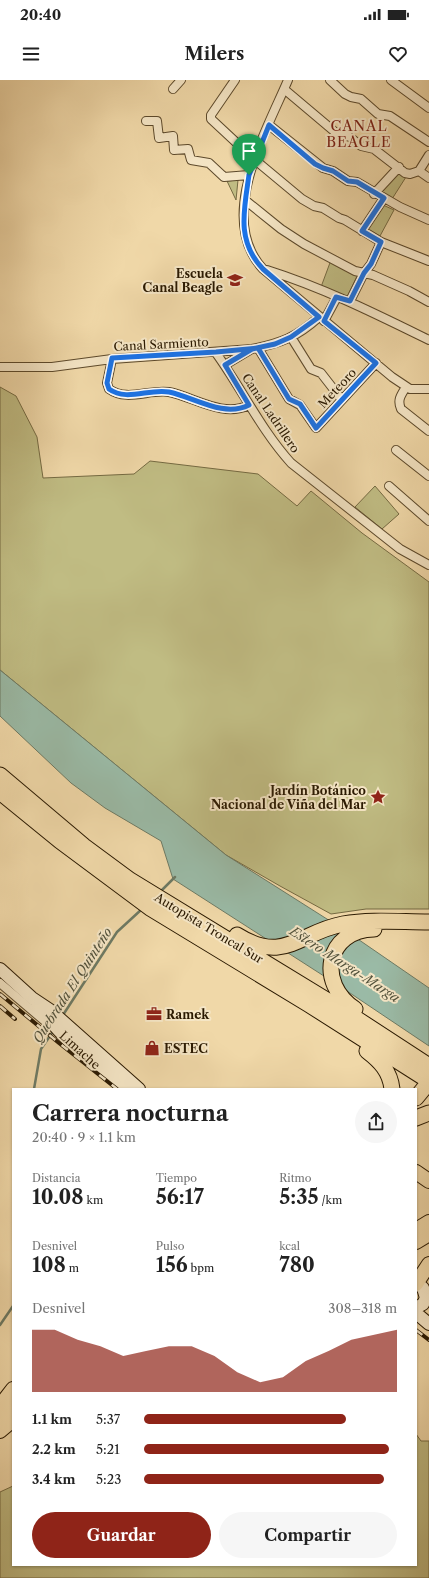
<!DOCTYPE html>
<html lang="es">
<meta charset="utf-8">
<style>
:root{--surface:#fff;--page:#f6f6f6;--text:#222;--muted:#767676;--accent:#8f2418}
body{margin:0;font-family:"Libre Caslon Text",serif;background:var(--page);color:var(--text);height:100vh;display:flex;flex-direction:column;font-size:15px;white-space:nowrap}
*{box-sizing:border-box;margin:0}
p{font-size:13px;color:var(--muted)}
.icon{flex:none;width:22px;height:22px;fill:none;stroke:currentColor;stroke-width:2;stroke-linecap:round;stroke-linejoin:round}
.map{position:relative;flex:1;overflow:hidden}
.drawer{position:absolute;left:12px;top:1008px;width:405px;height:478px;display:flex;flex-direction:column;background:var(--surface);border-radius:0px;box-shadow:0 1px 3px #0004}
.drawer>*{flex:none}
.pin{position:absolute;display:grid;place-items:center;width:34px;height:34px;color:#fff;margin:-41px -17px;border-radius:50% 50% 50% 0;rotate:-45deg;box-shadow:0 0 4px #0007}
.pin .icon{rotate:45deg}
.round{display:grid;place-items:center;flex:none;width:42px;height:42px;border-radius:21px;background:var(--page)}
.summary{display:flex;align-items:center;justify-content:space-between;height:68px;padding:0 20px}
h1{font-size:22px;font-weight:700;line-height:30px}
.stats{display:grid;grid-template-columns:repeat(3,1fr);gap:6px;height:68px;padding:4px 20px}
.stats div{display:grid;align-content:center}
.stats b{font-size:20px;font-weight:700}
.stats small{font-size:11px;font-weight:400}
.stats p{font-size:11px}
.chart{height:112px;padding:8px 20px}
.chart p{display:flex;justify-content:space-between}
.chart svg{width:100%;height:72px;margin-top:4px;fill:var(--accent);opacity:.7}
.button{display:flex;gap:8px;margin-top:auto;padding:8px 20px}
.button a{flex:1;height:46px;border-radius:24px;background:var(--accent);color:#fff;font-size:16px;font-weight:700;line-height:46px;text-align:center}
.button a+a{background:var(--page);color:var(--text)}
ul{padding:0 20px;list-style:none;font-size:13px}
li{display:grid;grid-template-columns:64px 48px 1fr;align-items:center;height:30px}
li i{height:10px;border-radius:5px;background:var(--accent)}
.status{display:flex;justify-content:space-between;align-items:center;height:28px;padding:0 20px;background:var(--surface);direction:ltr}
.status svg{height:11px;fill:currentColor}
header{display:flex;justify-content:space-between;align-items:center;height:52px;padding:0 20px;background:var(--surface);font-size:18px;font-weight:700}
.map>svg:first-child{display:block}
</style>
<div class="status"><b>20:40</b><svg viewBox="0 0 49 12"><path d="M0 12V9h3v3zM5 12V6h3v6zM10 12V3h3v9zM15 12V0h3v12zM26 1h20v11H26zM47 4h2v5h-2z"/></svg></div>
<header><svg class="icon" aria-label="menu" viewBox="0 0 24 24"><path d="M4 6h16M4 12h16M4 18h16"/></svg>Milers<svg class="icon" aria-label="heart" viewBox="0 0 24 24"><path d="M12 20l-8-8c-3-5 5-10 8-4 3-6 11-1 8 4z"/></svg></header>
<div class="map">
<svg width="429" height="1498" viewBox="0 0 429 1498">
<rect width="100%" height="100%" fill="#f0d8a8"/>
<filter id="stains"><feTurbulence type="fractalNoise" baseFrequency=".005" numOctaves="4"/><feColorMatrix values="0 0 0 0 .2 0 0 0 0 .09 0 0 0 0 .02 0 0 0 .5 -.17"/></filter>
<radialGradient id="worn" r=".72"><stop offset=".6" stop-color="#630" stop-opacity="0"/><stop offset="1" stop-color="#630" stop-opacity=".3"/></radialGradient>
<!-- green -->
<path fill="#c0bc83" stroke="#756a42" d="M 399,92 L 406,97 L 392,119 L 379,112 Z
M 238,100 L 236,120 L 227,101 Z
M 383,125 L 394,130 L 380,156 L 366,148 Z
M 331,180 L 358,194 L 347,217 L 321,207 Z
M 0,307 L 16,316 L 37,357 L 43,398 L 134,394 L 150,381 L 258,394 L 297,426 L 311,411 L 362,453 L 429,502 L 429,829 L 366,829 L 331,834 L 280,806 L 226,775 L 0,590 Z
M 375,406 L 399,434 L 382,449 L 355,427 Z
M 416,1354 L 421,1361 L 429,1361 L 429,1498 L 0,1498 L 0,1412 L 13,1406 L 13,1485 L 416,1485 Z"/>
<!-- water -->
<path fill="#9abaa6" stroke="#6d7a64" d="M 0,590 L 226,775 L 349,853 L 429,908 L 429,966 L 341,907 L 173,799 L 161,761 L 105,728 L 71,703 L 0,636 Z"/>
<g fill="none" stroke-linecap="round" stroke-linejoin="round">
<!-- stream -->
<path stroke="#6d7a64" stroke-width="2.5" d="M 160,812 L 175,797
M 63,935 L 117,852 L 142,829
M 34,1009 L 41,969 L 54,950
M 0,1245 L 13,1226"/>
<defs>
<path id="minor" d="M 235,0 L 211,35 L 211,39 L 254,79 L 302,119 L 314,126 L 323,128 L 339,138 L 345,140 L 381,162 L 429,181
M 288,0 C 266,52 216,138 263,189 L 392,297 L 410,309 L 429,309
M 330,0 L 345,14 L 351,17 L 361,19 L 378,34 L 390,36 L 429,62
M 391,0 L 429,28
M 173,9 L 181,0
M 284,9 L 335,52 L 350,57 L 361,66 L 374,69 L 405,93 L 410,94 L 419,91 L 429,98
M 146,41 L 157,41 L 159,58 L 173,56 L 174,70 L 188,69 L 191,80 L 209,83 L 224,97 L 249,95
M 269,45 L 323,88 L 333,91 L 348,101 L 357,102 L 400,127 L 429,140
M 419,91 L 429,75
M 374,114 L 399,87
M 245,120 L 281,149 L 304,164 L 355,191 L 373,195 L 409,211 L 429,222
M 362,151 L 384,118
M 267,190 C 324,208 376,234 429,260
M 350,221 L 364,193 L 371,184 L 381,162
M 324,241 L 337,217
M 291,257 L 311,289 L 321,293 L 342,320
M 258,268 L 289,319 L 300,325 L 316,348 L 376,283
M 216,273 C 242,309 261,350 291,383 L 400,469 L 429,485
M 112,279 L 107,303 L 109,309 C 127,322 149,309 169,312 C 194,317 223,338 249,325
M 225,285 L 250,270
M 0,287 L 52,287 L 112,279 L 252,269 C 281,263 297,257 319,237
M 406,307 C 401,315 397,320 401,329 L 429,351
M 396,370 L 429,396
M 389,406 L 429,441
M 0,903 L 47,943"/>
<path id="secondary" d="M 0,889 L 32,918 L 50,930 L 139,1009
M 37,924 C 61,958 94,984 127,1009
M 416,1203 L 423,1208 L 426,1218 L 423,1224 L 416,1228
M 416,1233 L 429,1244"/>
<path id="trunk" d="M 416,1092 L 429,1101
M 416,1150 L 429,1142
M 416,1162 L 429,1154
M 416,1204 L 429,1184
M 0,1326 L 13,1309
M 0,1338 L 13,1327
M 0,1351 L 13,1340"/>
<path id="motorway" d="M 0,695 L 84,766 L 130,800 L 351,935 L 429,986
M 0,712 L 60,761 L 150,828 L 308,924 L 429,1001
M 237,855 C 285,885 299,852 343,844 C 371,839 401,842 429,842
M 355,929 C 316,903 326,850 374,849
M 367,971 C 380,981 390,991 392,1009
M 416,1018 L 429,1002
M 416,1038 L 429,1033"/>
</defs>
<!-- minor casing -->
<use href="#minor" stroke="#5c492b" stroke-width="10"/>
<!-- secondary casing -->
<use href="#secondary" stroke="#2a1901" stroke-width="14"/>
<!-- trunk casing -->
<use href="#trunk" stroke="#2a1901" stroke-width="16"/>
<!-- motorway casing -->
<use href="#motorway" stroke="#2a1901" stroke-width="17"/>
<!-- minor -->
<use href="#minor" stroke="#f5e6c6" stroke-width="8"/>
<!-- secondary -->
<use href="#secondary" stroke="#f5e6c6" stroke-width="12"/>
<!-- trunk -->
<use href="#trunk" stroke="#f0d8a8" stroke-width="14"/>
<!-- motorway -->
<use href="#motorway" stroke="#f0d8a8" stroke-width="15"/>
<defs>
<path id="rail" d="M 0,914 L 59,963 L 117,1009
M 0,926 L 15,939
M 416,1250 L 429,1260"/>
</defs>
<!-- rail casing -->
<use href="#rail" stroke="#2a1901" stroke-width="4"/>
<!-- rail -->
<use href="#rail" stroke="#f5e6c6" stroke-width="2.5" stroke-dasharray="8" stroke-linecap="butt"/>
</g>
<g fill="none" stroke-linecap="round" stroke-linejoin="round">
<defs>
<path id="route" d="M 249,95 C 244,130 236,161 263,189 L 319,237 L 291,257 L 275,264 L 252,269 L 225,285 L 249,325 C 223,338 194,317 169,312 C 149,308 127,322 109,309 L 107,303 L 112,278 L 216,272 L 258,268 L 289,319 L 300,324 L 316,348 L 376,283 L 324,241 L 336,217 L 350,221 L 364,193 L 371,184 L 381,162 L 362,151 L 384,118 L 357,102 L 348,101 L 333,91 L 323,88 L 315,84 L 269,45 L 249,95"/>
</defs>
<!-- route casing -->
<use href="#route" stroke="#fff" stroke-width="8"/>
<!-- route -->
<use href="#route" stroke="#1a73e8" stroke-width="5"/>
</g>
<!-- icons -->
<defs>
<symbol id="school-bare" viewBox="-9 -9 18 18"><path d="M0-5L7-2L0 1L-7-2ZM-4 1L0 2.5L4 1V4Q0 6-4 4Z" fill="#8f2418" stroke="#f5e6c6" stroke-width="2.5" paint-order="stroke"/></symbol>
<symbol id="sight-bare" viewBox="-9 -9 18 18"><path d="M0-6L1.8-2.2L6-1.7L2.9 1.2L3.7 5.4L0 3.3L-3.7 5.4L-2.9 1.2L-6-1.7L-1.8-2.2Z" fill="#8f2418" stroke="#f5e6c6" stroke-width="2.5" paint-order="stroke"/></symbol>
<symbol id="office-bare" viewBox="-9 -9 18 18"><path d="M-6-3h4V-5.5h4V-3h4V5H-6ZM-1-4.5V-3h2v-1.5ZM-6 0V1H6V0Z" fill="#8f2418" stroke="#f5e6c6" stroke-width="2.5" paint-order="stroke"/></symbol>
<symbol id="shop-bare" viewBox="-9 -9 18 18"><path d="M-5-2.5h2.3a2.7 3.5 0 0 1 5.4 0H5L5.5 6h-11ZM-1.5-2.5h3a1.5 2.3 0 0 0-3 0Z" fill="#8f2418" stroke="#f5e6c6" stroke-width="2.5" paint-order="stroke"/></symbol>
</defs>
<g fill-rule="evenodd">
<use href="#school-bare" x="224" y="189" width="22" height="22"/>
<use href="#sight-bare" x="367" y="706" width="22" height="22"/>
<use href="#office-bare" x="143" y="923" width="22" height="22"/>
<use href="#shop-bare" x="141" y="957" width="22" height="22"/>
</g>
<g text-anchor="middle" dominant-baseline="central" stroke-width="4" stroke-linejoin="round" paint-order="stroke">
<!-- poi labels -->
<g font-size="12" font-weight="bold" fill="#2a1901" stroke="#f5e6c6" text-anchor="end">
<text x="223" y="193">Escuela<tspan x="223" dy="14">Canal Beagle</tspan></text>
<text x="366" y="710">Jardín Botánico<tspan x="366" dy="14">Nacional de Viña del Mar</tspan></text>
<text x="166" y="934" text-anchor="start">Ramek</text>
<text x="164" y="968" text-anchor="start">ESTEC</text>
</g>
<!-- street labels -->
<g font-size="12" fill="#2a1901" stroke="#f5e6c6">
<text transform="translate(161 264) rotate(-3)">Canal Sarmiento</text>
<text transform="translate(337 308) rotate(-47)">Meteoro</text>
<text transform="translate(271 333) rotate(56)">Canal Ladrillero</text>
<text transform="translate(209 848) rotate(31)">Autopista Troncal Sur</text>
<text transform="translate(80 970) rotate(42)">Limache</text>
</g>
<!-- water labels -->
<g font-size="13" font-style="italic" fill="#51513b" stroke="#f5e6c6">
<text transform="translate(345 884) rotate(33)">Estero Marga-Marga</text>
<text transform="translate(72 905) rotate(-57)">Quebrada El Quinteño</text>
</g>
<!-- quarter labels -->
<g font-size="14" letter-spacing="1" fill="#7a1f14" stroke="#f5e6c6">
<text x="359" y="46">CANAL<tspan x="359" dy="16">BEAGLE</tspan></text>
</g>
</g>
<rect width="100%" height="100%" filter="url(#stains)"/>
<rect width="100%" height="100%" fill="url(#worn)"/>
</svg>
<div class="pin" style="left:249px;top:95px;background:#1e9e55"><svg class="icon" aria-label="arrive" viewBox="0 0 24 24"><path d="M6 21V4h12l-3 4 3 4H6"/></svg></div>
<section class="drawer">
<div class="summary"><div><h1>Carrera nocturna</h1><p>20:40 · 9 × 1.1 km</p></div><a class="round"><svg class="icon" aria-label="share" viewBox="0 0 24 24"><path d="M12 15V3M7 8l5-5 5 5M5 13v7h14v-7"/></svg></a></div>
<div class="stats">
<div><p>Distancia</p><b>10.08<small> km</small></b></div>
<div><p>Tiempo</p><b>56:17</b></div>
<div><p>Ritmo</p><b>5:35<small> /km</small></b></div>
</div>
<div class="stats">
<div><p>Desnivel</p><b>108<small> m</small></b></div>
<div><p>Pulso</p><b>156<small> bpm</small></b></div>
<div><p>kcal</p><b>780</b></div>
</div>
<div class="chart"><p><span>Desnivel</span>308–318 m</p>
<svg viewBox="0 0 160 44" preserveAspectRatio="none"><path d="M0 44V6L10 6L20 12L30 16L40 22L50 19L60 16L70 16L80 22L90 32L100 38L110 35L120 25L130 19L140 12L150 9L160 6V44z"/></svg>
</div>
<ul>
<li><b>1.1 km</b>5:37<i style="width:80%"></i></li>
<li><b>2.2 km</b>5:21<i style="width:97%"></i></li>
<li><b>3.4 km</b>5:23<i style="width:95%"></i></li>
</ul>
<div class="button"><a>Guardar</a><a>Compartir</a></div>
</section>
</div>
